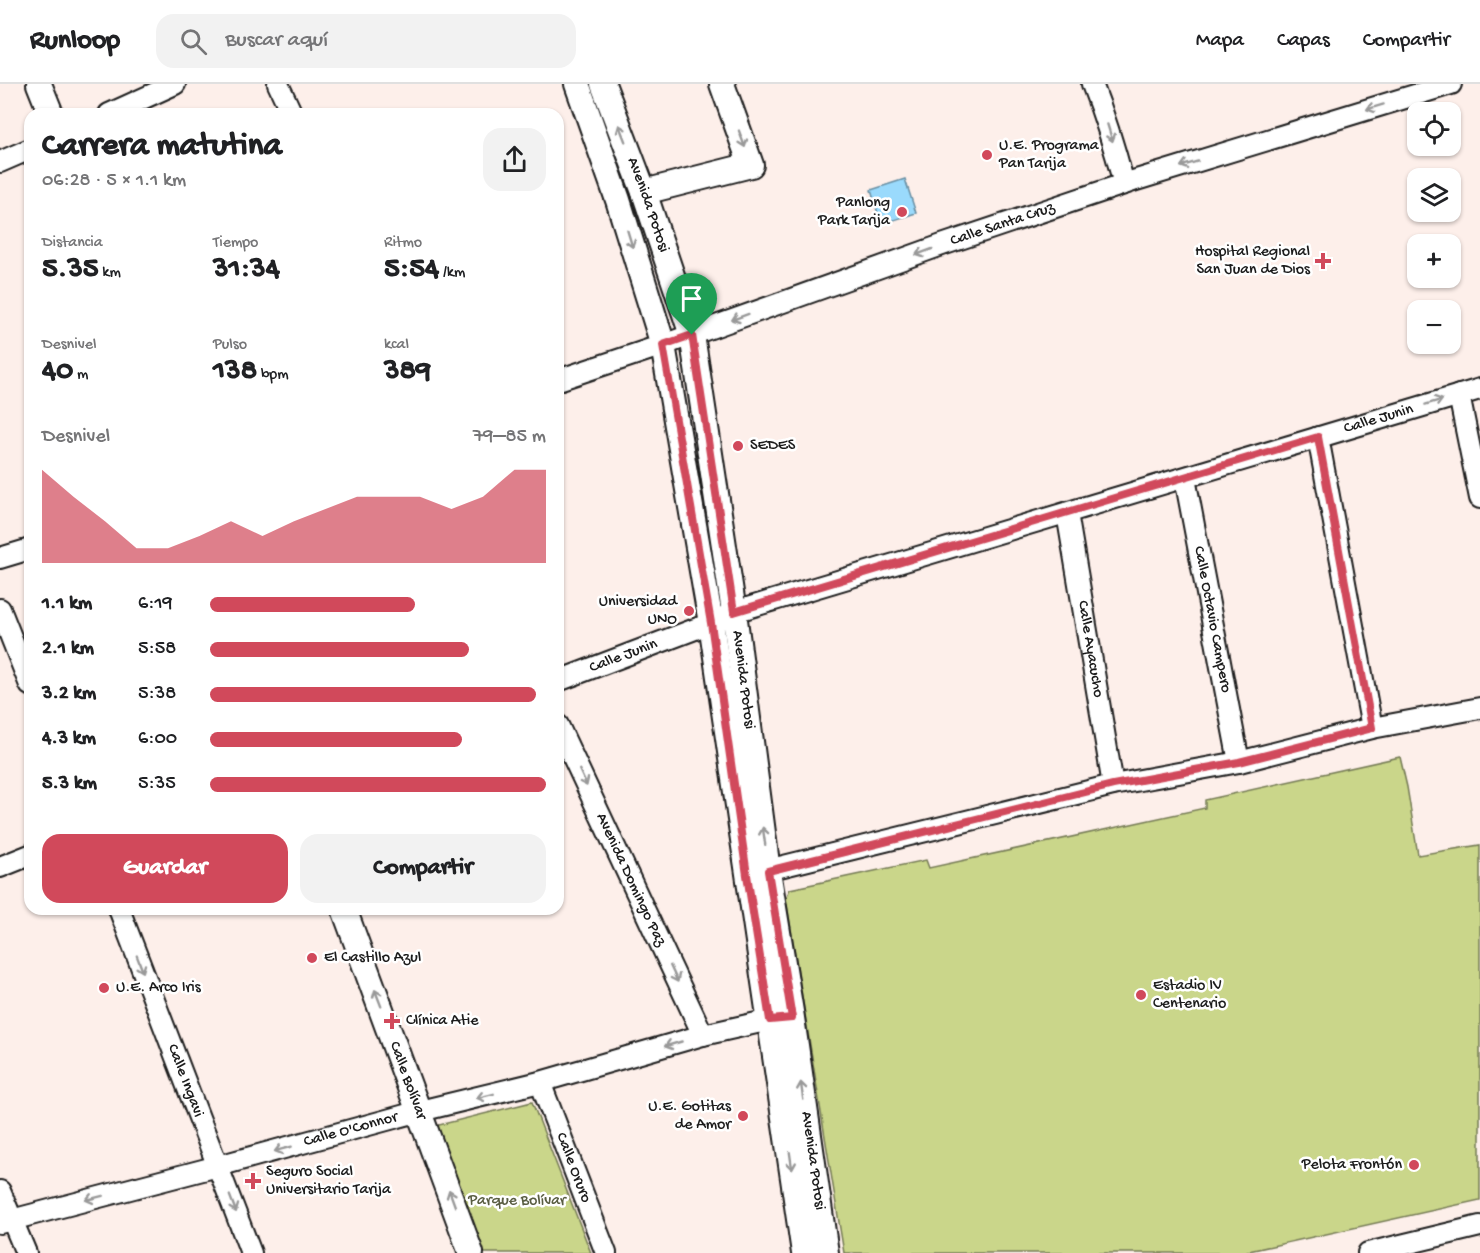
<!DOCTYPE html>
<html lang="es">
<meta charset="utf-8">
<style>
:root{--surface:#fff;--page:#f2f2f2;--text:#202124;--muted:#757577;--line:#e0e0e0;--accent:#d1495b}
body{margin:0;font-family:"Gochi Hand",sans-serif;background:var(--page);color:var(--text);height:100vh;display:flex;flex-direction:column;font-size:22px;white-space:nowrap}
*{box-sizing:border-box;margin:0}
p{font-size:20px;color:var(--muted)}
.icon{flex:none;width:33px;height:33px;fill:none;stroke:currentColor;stroke-width:2;stroke-linecap:round;stroke-linejoin:round}
.map{position:relative;flex:1;overflow:hidden}
.panel{position:absolute;left:24px;top:24px;width:540px;height:807px;display:flex;flex-direction:column;background:var(--surface);border-radius:18px;box-shadow:0 2px 4px #0004}
.panel>*{flex:none}
.buttons{position:absolute;left:1407px;top:18px;display:grid;gap:12px}
.buttons a{display:grid;place-items:center;width:54px;height:54px;border-radius:12px;background:var(--surface);box-shadow:0 2px 4px #0004;font-size:30px}
.pin{position:absolute;display:grid;place-items:center;width:51px;height:51px;color:#fff;margin:-62px -26px;border-radius:50% 50% 50% 0;rotate:-45deg;box-shadow:0 0 6px #0007}
.pin .icon{rotate:45deg}
.round{display:grid;place-items:center;flex:none;width:63px;height:63px;border-radius:18px;background:var(--page)}
.overview{display:flex;align-items:center;justify-content:space-between;height:102px;padding:0 18px}
h1{font-size:33px;font-weight:800;line-height:45px}
.stats{display:grid;grid-template-columns:repeat(3,1fr);gap:9px;height:102px;padding:6px 18px}
.stats div{display:grid;align-content:center}
.stats b{font-size:30px;font-weight:800}
.stats small{font-size:16px;font-weight:400}
.stats p{font-size:16px}
.chart{height:168px;padding:12px 18px}
.chart p{display:flex;justify-content:space-between}
.chart svg{width:100%;height:108px;margin-top:6px;fill:var(--accent);opacity:.7}
.primary-button{display:flex;gap:12px;margin-top:auto;padding:12px 18px}
.primary-button a{flex:1;height:69px;border-radius:18px;background:var(--accent);color:#fff;font-size:24px;font-weight:800;line-height:69px;text-align:center}
.primary-button a+a{background:var(--page);color:var(--text)}
ul{padding:0 18px;list-style:none;font-size:20px}
li{display:grid;grid-template-columns:96px 72px 1fr;align-items:center;height:45px}
li i{height:15px;border-radius:8px;background:var(--accent)}
header{display:flex;align-items:center;gap:36px;box-sizing:border-box;height:84px;padding:0 30px;background:var(--surface);border-bottom:2px solid var(--line)}
header strong{font-size:28px}
nav{display:flex;gap:33px;margin-inline-start:auto;font-size:21px}
.search{width:420px;height:54px;background:var(--page);display:flex;align-items:center;gap:15px;box-sizing:border-box;padding:0 21px;border-radius:18px;color:var(--muted);font-size:22px}
.map>svg:first-child{display:block}
</style>
<header>
<strong>Runloop</strong>
<div class="search"><svg class="icon" aria-label="search" viewBox="0 0 24 24"><circle cx="10" cy="10" r="6"/><path d="M15 15l6 6"/></svg>Buscar aquí</div>
<nav><a>Mapa</a><a>Capas</a><a>Compartir</a></nav>
</header>
<div class="map">
<svg width="1480" height="1169" viewBox="0 0 1480 1169">
<rect width="100%" height="100%" fill="#fdefea"/>
<filter id="ink" filterUnits="userSpaceOnUse"><feTurbulence type="fractalNoise" baseFrequency=".0167" numOctaves="2"/><feDisplacementMap in="SourceGraphic" scale="12" xChannelSelector="R" yChannelSelector="G"/><feConvolveMatrix kernelMatrix="1 2 1 2 8 2 1 2 1" color-interpolation-filters="sRGB"/></filter>
<g filter="url(#ink)">
<!-- green -->
<path fill="#cad68a" stroke="#737953" stroke-width="1.5" d="M 1400,673 L 1407,703 L 1418,771 L 1480,761 L 1480,1116 L 1240,1169 L 844,1169 L 786,814 L 790,805 L 926,776 L 929,784 L 1205,724 L 1205,716 Z
M 532,1018 L 591,1169 L 483,1169 L 435,1042 Z"/>
<!-- water -->
<path fill="#9adafc" stroke="#688ea2" stroke-width="1.5" d="M 905,95 L 916,129 L 881,140 L 871,106 Z"/>
<g fill="none" stroke-linecap="round" stroke-linejoin="round">
<defs>
<g id="minor">
<path d="M 278,0 L 292,30"/>
<path d="M 1092,0 C 1105,33 1115,66 1124,100"/>
<path d="M 109,30 L 175,0"/>
<path d="M 0,78 L 30,65"/>
<path id="s1" d="M 558,296 L 663,261 L 942,161 L 1133,97 L 1451,0"/>
<path d="M 1459,311 L 1480,414"/>
<path d="M 1318,353 L 1372,644"/>
<path id="s2" d="M 1185,394 L 1239,678"/>
<path id="s3" d="M 1067,429 L 1113,701"/>
<path d="M 0,474 L 30,465"/>
<path d="M 0,525 L 30,601"/>
<path id="s4" d="M 558,597 L 711,539 L 734,528 L 1480,305"/>
<path id="s5" d="M 558,641 L 703,951"/>
<path d="M 0,783 L 30,771"/>
<path d="M 755,789 L 1113,701 L 1239,678 L 1372,644 L 1480,624"/>
<path id="s6" d="M 119,825 L 251,1169"/>
<path id="s7" d="M 540,998 L 606,1169"/>
<path d="M 0,1107 L 26,1169"/>
<path id="s8" d="M 0,1139 L 218,1082 L 420,1027 L 540,998 L 703,951 L 770,936 L 784,935"/>
<path d="M 1368,1169 L 1480,1142"/>
</g>
<g id="tertiary">
<path d="M 39,0 L 51,30"/>
<path d="M 577,0 L 618,116 L 663,261 L 711,539 L 804,1169"/>
<path id="s9" d="M 603,0 L 644,108 L 692,251 L 734,528 L 768,787 L 792,934 L 826,1169"/>
<path d="M 644,108 L 751,81 L 722,0"/>
<path id="s10" d="M 344,825 L 471,1169"/>
</g>
</defs>
<!-- minor casing -->
<use href="#minor" stroke="#1c1c1c" stroke-width="24"/>
<!-- tertiary casing -->
<use href="#tertiary" stroke="#1c1c1c" stroke-width="28"/>
<!-- minor -->
<use href="#minor" stroke="#fff" stroke-width="20"/>
<!-- tertiary -->
<use href="#tertiary" stroke="#fff" stroke-width="24"/>
</g>
<!-- one-way arrows -->
<defs><path id="oneway-shaft" d="M-6 0H5M1.5-3L5.5 0L1.5 3" fill="none" stroke-width="1.6" stroke-linecap="round" stroke-linejoin="round" transform="scale(1.5)"/></defs>
<g stroke="#999">
<use href="#oneway-shaft" transform="translate(1375 23) rotate(163)"/>
<use href="#oneway-shaft" transform="translate(622 49) rotate(-111)"/>
<use href="#oneway-shaft" transform="translate(1110 49) rotate(73)"/>
<use href="#oneway-shaft" transform="translate(742 55) rotate(70)"/>
<use href="#oneway-shaft" transform="translate(1189 80) rotate(163)"/>
<use href="#oneway-shaft" transform="translate(630 155) rotate(73)"/>
<use href="#oneway-shaft" transform="translate(924 168) rotate(160)"/>
<use href="#oneway-shaft" transform="translate(740 233) rotate(160)"/>
<use href="#oneway-shaft" transform="translate(1434 318) rotate(-17)"/>
<use href="#oneway-shaft" transform="translate(583 694) rotate(65)"/>
<use href="#oneway-shaft" transform="translate(764 752) rotate(-98)"/>
<use href="#oneway-shaft" transform="translate(140 880) rotate(69)"/>
<use href="#oneway-shaft" transform="translate(674 890) rotate(65)"/>
<use href="#oneway-shaft" transform="translate(378 914) rotate(-111)"/>
<use href="#oneway-shaft" transform="translate(673 960) rotate(164)"/>
<use href="#oneway-shaft" transform="translate(802 1007) rotate(-98)"/>
<use href="#oneway-shaft" transform="translate(485 1012) rotate(166)"/>
<use href="#oneway-shaft" transform="translate(283 1065) rotate(165)"/>
<use href="#oneway-shaft" transform="translate(791 1077) rotate(82)"/>
<use href="#oneway-shaft" transform="translate(94 1114) rotate(166)"/>
<use href="#oneway-shaft" transform="translate(452 1114) rotate(-110)"/>
<use href="#oneway-shaft" transform="translate(233 1120) rotate(69)"/>
</g>
</g>
<g fill="none" stroke-linecap="round" stroke-linejoin="round" filter="url(#ink)">
<defs>
<path id="route" d="M 692,251 L 734,528 L 1318,353 L 1372,644 L 1239,678 L 1113,701 L 768,787 L 792,934 L 770,936 L 747,791 L 711,539 L 663,261 Z"/>
</defs>
<!-- route casing -->
<use href="#route" stroke="#fff" stroke-width="12"/>
<!-- route -->
<use href="#route" stroke="#d1495b" stroke-width="8"/>
</g>
<!-- markers -->
<g fill="#d1495b" stroke="#fff" stroke-width="2">
<circle cx="987" cy="71" r="6"/>
<circle cx="902" cy="128" r="6"/>
<path d="M1320 168h6v6h6v6h-6v6h-6v-6h-6v-6h6z"/>
<circle cx="738" cy="362" r="6"/>
<circle cx="689" cy="527" r="6"/>
<circle cx="312" cy="874" r="6"/>
<circle cx="104" cy="904" r="6"/>
<circle cx="1141" cy="911" r="6"/>
<path d="M389 928h6v6h6v6h-6v6h-6v-6h-6v-6h6z"/>
<circle cx="743" cy="1032" r="6"/>
<circle cx="1414" cy="1081" r="6"/>
<path d="M250 1088h6v6h6v6h-6v6h-6v-6h-6v-6h6z"/>
</g>
<g text-anchor="middle" dominant-baseline="central" stroke-width="5" stroke-linejoin="round" paint-order="stroke">
<!-- poi labels -->
<g font-size="16" fill="#1c1c1c" stroke="#fff" text-anchor="start">
<text x="999" y="62">U.E. Programa<tspan x="999" dy="18">Pan Tarija</tspan></text>
<text x="890" y="119" text-anchor="end">Panlong<tspan x="890" dy="18">Park Tarija</tspan></text>
<text x="1310" y="168" text-anchor="end">Hospital Regional<tspan x="1310" dy="18">San Juan de Dios</tspan></text>
<text x="750" y="362">SEDES</text>
<text x="677" y="518" text-anchor="end">Universidad<tspan x="677" dy="18">UNO</tspan></text>
<text x="324" y="874">El Castillo Azul</text>
<text x="1153" y="902">Estadio IV<tspan x="1153" dy="18">Centenario</tspan></text>
<text x="116" y="904">U.E. Arco Iris</text>
<text x="406" y="937">Clínica Atie</text>
<text x="731" y="1023" text-anchor="end">U.E. Gotitas<tspan x="731" dy="18">de Amor</tspan></text>
<text x="1402" y="1081" text-anchor="end">Pelota Frontón</text>
<text x="266" y="1088">Seguro Social<tspan x="266" dy="18">Universitario Tarija</tspan></text>
</g>
<!-- street labels -->
<g font-size="16" fill="#1c1c1c" stroke="#fff">
<text stroke="none"><textPath href="#s9" startOffset="129">Avenida Potosi</textPath></text>
<text stroke="none"><textPath href="#s1" startOffset="471">Calle Santa Cruz</textPath></text>
<text stroke="none"><textPath href="#s4" startOffset="862">Calle Junin</textPath></text>
<text stroke="none"><textPath href="#s2" startOffset="144">Calle Octavio Campero</textPath></text>
<text stroke="none"><textPath href="#s3" startOffset="138">Calle Ayacucho</textPath></text>
<text stroke="none"><textPath href="#s4" startOffset="70">Calle Junin</textPath></text>
<text stroke="none"><textPath href="#s9" startOffset="615">Avenida Potosi</textPath></text>
<text stroke="none"><textPath href="#s5" startOffset="171">Avenida Domingo Paz</textPath></text>
<text stroke="none"><textPath href="#s6" startOffset="184">Calle Ingavi</textPath></text>
<text stroke="none"><textPath href="#s10" startOffset="183">Calle Bolívar</textPath></text>
<text stroke="none"><textPath href="#s8" startOffset="363">Calle O'Connor</textPath></text>
<text stroke="none"><textPath href="#s9" startOffset="1101">Avenida Potosi</textPath></text>
<text stroke="none"><textPath href="#s7" startOffset="92">Calle Oruro</textPath></text>
</g>
<!-- park labels -->
<g font-size="16" fill="#595d42" stroke="#fff">
<text x="517" y="1117">Parque Bolívar</text>
</g>
</g>
</svg>
<div class="buttons">
<a><svg class="icon" aria-label="locate" viewBox="0 0 24 24"><circle cx="12" cy="12" r="6"/><path d="M12 2v4M12 18v4M2 12h4M18 12h4"/></svg></a>
<a><svg class="icon" aria-label="layers" viewBox="0 0 24 24"><path d="M12 4l9 5-9 5-9-5zM3 14l9 5 9-5"/></svg></a>
<a>+</a>
<a>−</a>
</div>
<div class="pin" style="left:692px;top:251px;background:#1e9e55"><svg class="icon" aria-label="arrive" viewBox="0 0 24 24"><path d="M6 21V4h12l-3 4 3 4H6"/></svg></div>
<section class="panel">
<div class="overview"><div><h1>Carrera matutina</h1><p>06:28 · 5 × 1.1 km</p></div><a class="round"><svg class="icon" aria-label="share" viewBox="0 0 24 24"><path d="M12 15V3M7 8l5-5 5 5M5 13v7h14v-7"/></svg></a></div>
<div class="stats">
<div><p>Distancia</p><b>5.35<small> km</small></b></div>
<div><p>Tiempo</p><b>31:34</b></div>
<div><p>Ritmo</p><b>5:54<small> /km</small></b></div>
</div>
<div class="stats">
<div><p>Desnivel</p><b>40<small> m</small></b></div>
<div><p>Pulso</p><b>138<small> bpm</small></b></div>
<div><p>kcal</p><b>389</b></div>
</div>
<div class="chart"><p><span>Desnivel</span>79–85 m</p>
<svg viewBox="0 0 160 44" preserveAspectRatio="none"><path d="M0 44V6L10 17L20 27L30 38L40 38L50 33L60 27L70 33L80 27L90 22L100 17L110 17L120 17L130 22L140 17L150 6L160 6V44z"/></svg>
</div>
<ul>
<li><b>1.1 km</b>6:19<i style="width:61%"></i></li>
<li><b>2.1 km</b>5:58<i style="width:77%"></i></li>
<li><b>3.2 km</b>5:38<i style="width:97%"></i></li>
<li><b>4.3 km</b>6:00<i style="width:75%"></i></li>
<li><b>5.3 km</b>5:35<i style="width:100%"></i></li>
</ul>
<div class="primary-button"><a>Guardar</a><a>Compartir</a></div>
</section>
</div>
